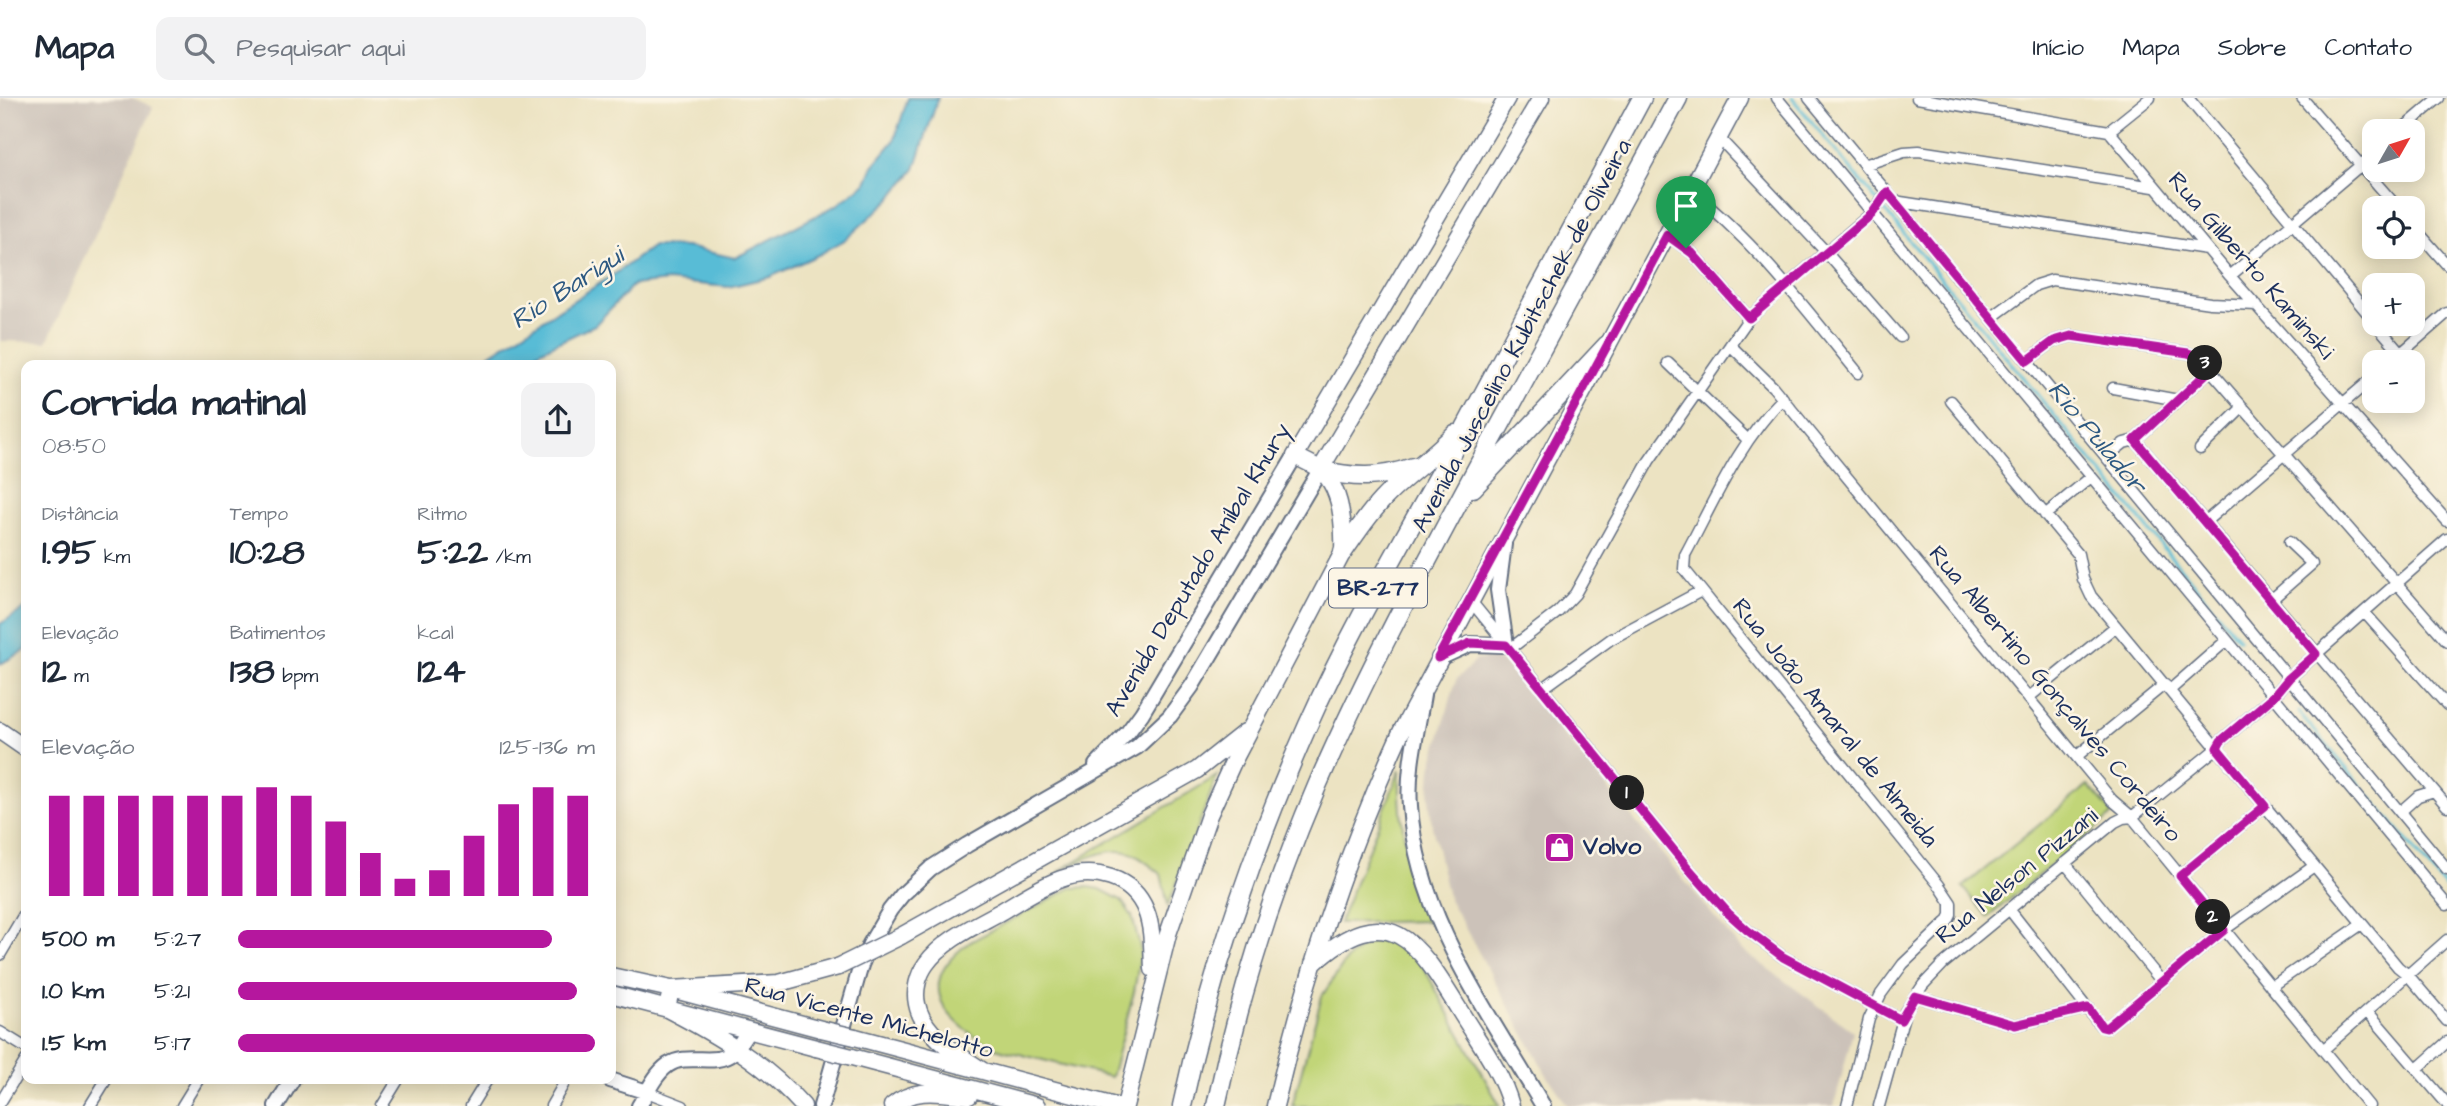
<!DOCTYPE html>
<html lang="pt">
<meta charset="utf-8">
<style>
:root{--surface:#fff;--page:#f2f2f3;--text:#1f2937;--muted:#747a83;--line:#e0e1e3;--accent:#b5179e}
body{margin:0;font-family:"Architects Daughter",sans-serif;background:var(--page);color:var(--text);height:100vh;display:flex;flex-direction:column;font-size:26px;white-space:nowrap}
*{box-sizing:border-box;margin:0}
p{font-size:23px;color:var(--muted)}
.icon{flex:none;width:38px;height:38px;fill:none;stroke:currentColor;stroke-width:2;stroke-linecap:round;stroke-linejoin:round}
.map{position:relative;flex:1;overflow:hidden}
.details{position:absolute;left:21px;top:262px;width:595px;height:724px;display:flex;flex-direction:column;background:var(--surface);border-radius:14px;box-shadow:0 4px 18px #0003}
.details>*{flex:none}
.needle{width:46px;rotate:51deg}
.fabs{position:absolute;left:2362px;top:21px;display:grid;gap:14px}
.fabs a{display:grid;place-items:center;width:63px;height:63px;border-radius:14px;background:var(--surface);box-shadow:0 4px 18px #0003;font-size:35px}
.pin{position:absolute;display:grid;place-items:center;width:60px;height:60px;color:#fff;margin:-72px -30px;border-radius:50% 50% 50% 0;rotate:-45deg;box-shadow:0 0 7px #0007}
.pin .icon{rotate:45deg}
.km{position:absolute;width:35px;height:35px;margin:-18px;border-radius:50%;background:#222;color:#fff;font-size:19px;line-height:35px;text-align:center}
.round{display:grid;place-items:center;flex:none;width:74px;height:74px;border-radius:14px;background:var(--page)}
.summary{display:flex;align-items:center;justify-content:space-between;height:119px;padding:0 21px}
h1{font-size:38px;font-weight:700;line-height:52px}
.stats{display:grid;grid-template-columns:repeat(3,1fr);gap:10px;height:119px;padding:7px 21px}
.stats div{display:grid;align-content:center}
.stats b{font-size:35px;font-weight:700}
.stats small{font-size:19px;font-weight:400}
.stats p{font-size:19px}
.chart{height:196px;padding:14px 21px}
.chart p{display:flex;justify-content:space-between}
.chart svg{width:100%;height:126px;margin-top:7px;stroke:var(--accent);stroke-width:6}
ul{padding:0 21px;list-style:none;font-size:23px}
li{display:grid;grid-template-columns:112px 84px 1fr;align-items:center;height:52px}
li i{height:18px;border-radius:9px;background:var(--accent)}
header{display:flex;align-items:center;gap:42px;box-sizing:border-box;height:98px;padding:0 35px;background:var(--surface);border-bottom:2px solid var(--line)}
header strong{font-size:33px}
nav{display:flex;gap:38px;margin-inline-start:auto;font-size:24px}
.search{width:490px;height:63px;background:var(--page);display:flex;align-items:center;gap:18px;box-sizing:border-box;padding:0 24px;border-radius:14px;color:var(--muted);font-size:26px}
.map>svg:first-child{display:block}
</style>
<header>
<strong>Mapa</strong>
<div class="search"><svg class="icon" aria-label="search" viewBox="0 0 24 24"><circle cx="10" cy="10" r="6"/><path d="M15 15l6 6"/></svg>Pesquisar aqui</div>
<nav><a>Início</a><a>Mapa</a><a>Sobre</a><a>Contato</a></nav>
</header>
<div class="map">
<svg width="2447" height="1008" viewBox="0 0 2447 1008">
<rect width="100%" height="100%" fill="#fcf5e5"/>
<filter id="ink" filterUnits="userSpaceOnUse"><feTurbulence type="fractalNoise" baseFrequency=".0143" numOctaves="2"/><feDisplacementMap in="SourceGraphic" scale="14" xChannelSelector="R" yChannelSelector="G"/><feConvolveMatrix kernelMatrix="1 2 1 2 8 2 1 2 1" color-interpolation-filters="sRGB"/></filter>
<filter id="wash" filterUnits="userSpaceOnUse"><feTurbulence type="fractalNoise" baseFrequency=".00686" numOctaves="4" result="noise"/><feDisplacementMap in="SourceGraphic" scale="28" xChannelSelector="R" yChannelSelector="G"/><feGaussianBlur stdDeviation="1.57" result="paint"/><feColorMatrix in="noise" values="0 0 0 0 0 0 0 0 0 0 0 0 0 0 0 0 0 1.4 0 .05"/><feComposite in="paint" operator="in"/></filter>
<g filter="url(#wash)">
<rect width="100%" height="100%" fill="#ece3c2"/>
<!-- industrial -->
<path fill="#ccc2b9" d="M 0,0 L 133,0 L 153,9 L 47,244 L 0,243 Z
M 1495,560 L 1505,566 L 1741,851 L 1853,933 L 1834,1008 L 1568,1008 L 1545,974 L 1448,799 L 1432,728 L 1429,699 L 1431,671 L 1456,582 L 1476,562 Z"/>
<!-- green -->
<path fill="#c1d578" stroke="#6e826b" stroke-width="2" d="M 1400,672 C 1398,728 1409,771 1428,823 L 1339,825 Z
M 1217,678 L 1168,808 L 1161,776 C 1152,769 1143,761 1133,756 C 1109,746 1081,763 1059,773 Z
M 2088,687 L 2113,716 L 1988,819 L 1963,789 Z
M 1088,789 L 1100,791 L 1121,802 L 1132,818 L 1141,853 L 1134,894 L 1111,979 C 1083,972 1055,965 1027,958 C 1016,955 1001,953 991,948 C 942,921 913,885 970,844 L 1071,790 Z
M 1378,842 C 1402,847 1410,851 1424,870 L 1500,1008 L 1292,1008 L 1322,898 L 1347,861 L 1364,848 Z"/>
<!-- water -->
<path fill="#58bcd6" stroke="#3a769a" stroke-width="2" d="M 908,0 L 938,0 L 915,71 L 890,101 L 846,141 L 820,156 L 770,179 L 728,189 L 668,183 L 633,187 L 595,227 L 542,252 L 517,268 L 472,268 L 616,175 L 653,148 L 686,149 L 735,160 L 837,107 L 866,85 L 873,68 L 894,43 Z
M 26,510 L 26,552 L 0,566 L 0,526 Z"/>
<g fill="none" stroke-linecap="round" stroke-linejoin="round">
<!-- stream -->
<path stroke="#58bcd6" stroke-width="3.5" d="M 1792,0 L 2239,541
M 2299,614 L 2447,791"/>
</g>
</g>
<g filter="url(#ink)">
<g fill="none" stroke-linecap="round" stroke-linejoin="round">
<defs>
<path id="street" d="M 1777,0 L 2447,807
M 1809,0 L 2447,771
M 1917,0 L 2109,33 L 2150,0
M 2188,0 L 2375,224
M 2302,0 L 2398,110
M 2109,33 L 2230,178 L 2447,423
M 2400,33 L 2439,0
M 1719,40 L 1825,153 L 1900,239
M 1864,67 L 1904,54 L 1919,53 L 2154,89
M 1690,93 C 1756,144 1806,211 1858,275
M 1894,103 L 2207,151
M 2413,128 L 2447,167
M 1667,137 L 1692,155 L 1749,220
M 2230,178 L 2375,55
M 1991,220 L 2036,187 L 2052,182 L 2210,205 L 2257,207
M 2376,226 L 2401,255
M 1730,247 L 1773,289 L 2112,702 L 2132,719 L 2369,1008
M 2027,263 L 2054,243 L 2071,238 L 2188,255 L 2199,259 L 2447,543
M 2391,264 L 2447,215
M 1668,265 L 1748,342
M 2113,290 L 2178,302
M 1783,300 C 1739,344 1714,403 1685,457 L 1684,471 L 1939,787 L 1951,805 L 1951,817 L 1948,823 L 1903,866 L 1881,896 L 1869,921 L 1847,1008
M 1951,303 L 2078,456 L 2083,481 L 2091,498 L 2398,869 L 2408,877 L 2447,923
M 2135,342 L 2447,708
M 2200,351 L 2243,309
M 2106,359 L 2124,345 L 2135,342 L 2211,271
M 2045,417 L 2091,379
M 2205,424 L 2375,278
M 1470,502 L 1689,771 L 1728,815 L 1747,832 L 1783,859 L 1901,922
M 2271,502 L 2312,466 L 2289,444
M 2364,514 L 2447,607
M 1510,551 L 1558,514 L 1575,496 L 1649,363 L 1749,220 L 1872,115 L 1887,94
M 1542,591 L 1611,541 L 1701,493
M 2170,592 L 2227,542
M 2028,600 L 2116,528
M 2077,658 L 2165,586
M 2400,714 L 2418,698 L 2434,693
M 2065,765 L 2162,884
M 2180,778 L 2265,708
M 2009,811 L 2101,928 L 2106,930 L 2224,832 L 2314,768
M 0,857 L 26,813
M 2271,889 L 2362,826
M 1915,898 L 2015,927 L 2088,910
M 2367,913 L 2447,1006
M 0,934 L 26,950
M 2323,952 L 2447,842
M 2417,971 L 2447,944
M 647,994 L 683,1008
M 0,1005 L 26,962
M 90,1008 L 106,982
M 182,1008 L 198,982
M 382,1008 L 398,982
M 471,1008 L 487,982
M 551,1008 L 566,982
M 1879,1008 L 1905,914 L 1923,887 L 1943,866 L 2115,724 L 2123,720 L 2132,719 L 2217,650 L 2221,643 L 2274,598 L 2289,580 L 2447,441"/>
<path id="secondary" d="M 1439,560 L 1470,546 L 1506,547 L 1498,492 L 1504,446
M 1423,597 C 1417,634 1407,671 1410,708 C 1417,819 1489,915 1543,1008
M 1096,667 L 1128,634 L 1142,615 L 1295,358
M 610,982 L 647,994
M 276,1008 L 292,982
M 639,1008 C 647,995 655,976 668,967 C 687,954 715,969 732,955 C 739,949 744,939 749,932
M 821,1008 L 861,867 L 870,846 L 890,812 L 902,797 L 931,770 L 967,747 L 1137,649 L 1170,618 L 1192,588 L 1320,372"/>
<path id="primary" d="M 1320,372 L 1541,0
M 0,633 L 26,651
M 901,838 L 1197,672 L 1245,634
M 1313,866 C 1392,793 1421,850 1463,918 C 1481,947 1502,975 1511,1008
M 611,878 L 671,891 L 821,931
M 611,896 L 816,950
M 855,939 L 1115,1008
M 852,959 L 1037,1008
M 983,973 C 959,957 923,937 917,906 C 914,893 918,877 926,866 C 943,842 975,828 1000,814 C 1019,803 1039,789 1061,781 C 1093,769 1133,779 1146,813 C 1153,831 1152,851 1153,871
M 803,1008 C 765,965 717,937 667,911 L 671,891 L 779,885 L 838,869
M 892,1008 C 916,988 940,995 969,998
M 1125,1008 L 1168,836 L 1209,717 L 1233,664 L 1343,454 C 1344,428 1342,389 1319,371 C 1312,366 1302,362 1295,358 L 1507,0
M 1275,1008 C 1305,879 1346,755 1401,634 L 1740,0"/>
<path id="highway" d="M 1320,372 C 1353,380 1380,381 1413,369
M 1473,390 L 1607,247
M 1343,454 C 1355,436 1367,418 1382,402 C 1404,378 1432,360 1455,336
M 1182,1008 C 1210,877 1254,749 1308,627 C 1351,530 1406,438 1457,345 C 1519,230 1580,115 1642,0
M 1216,1008 C 1239,899 1273,791 1317,688 C 1368,570 1430,457 1491,344 C 1554,229 1616,115 1678,0"/>
</defs>
<!-- street casing -->
<use href="#street" stroke="#646e81" stroke-width="13"/>
<!-- secondary casing -->
<use href="#secondary" stroke="#646e81" stroke-width="18"/>
<!-- primary casing -->
<use href="#primary" stroke="#646e81" stroke-width="19"/>
<!-- highway casing -->
<use href="#highway" stroke="#646e81" stroke-width="21"/>
<!-- street -->
<use href="#street" stroke="#fff" stroke-width="10"/>
<!-- secondary -->
<use href="#secondary" stroke="#fff" stroke-width="14"/>
<!-- primary -->
<use href="#primary" stroke="#fff" stroke-width="16"/>
<!-- highway -->
<use href="#highway" stroke="#fff" stroke-width="18"/>
<defs>
<path id="primary-bridge" d="M 838,869 L 901,838
M 821,931 L 855,939
M 816,950 L 852,959"/>
</defs>
<!-- primary-bridge casing -->
<use href="#primary-bridge" stroke="#646e81" stroke-width="19" stroke-linecap="butt"/>
<!-- primary-bridge -->
<use href="#primary-bridge" stroke="#fff" stroke-width="16"/>
</g>
</g>
<g fill="none" stroke-linecap="round" stroke-linejoin="round" filter="url(#ink)">
<defs>
<path id="route" d="M 1887,94 L 2027,263 L 2054,243 L 2071,238 L 2188,255 L 2199,259 L 2211,271 L 2135,342 L 2316,556 L 2289,580 L 2274,598 L 2221,643 L 2217,650 L 2265,708 L 2180,778 L 2224,832 L 2106,930 L 2102,929 L 2088,910 L 2015,927 L 1915,898 L 1901,922 L 1783,859 L 1747,832 L 1728,815 L 1689,771 L 1506,547 L 1470,545 L 1438,560 L 1667,137 L 1692,155 L 1749,220 L 1872,116 Z"/>
</defs>
<!-- route casing -->
<use href="#route" stroke="#fff" stroke-width="14"/>
<!-- route -->
<use href="#route" stroke="#b5179e" stroke-width="9"/>
</g>
<!-- icons -->
<defs>
<symbol id="shop-square" viewBox="-11 -11 22 22"><rect x="-9" y="-9" width="18" height="18" rx="4" fill="#b5179e" stroke="#fcf5e5"/><path d="M-5-2.5h2.3a2.7 3.5 0 0 1 5.4 0H5L5.5 6h-11ZM-1.5-2.5h3a1.5 2.3 0 0 0-3 0Z" fill="#fff"/></symbol>
</defs>
<g fill-rule="evenodd">
<use href="#shop-square" x="1542" y="732" width="35" height="35"/>
</g>
<g text-anchor="middle" dominant-baseline="central" stroke-width="5" stroke-linejoin="round" paint-order="stroke">
<!-- shield labels -->
<rect fill="#fcf5e5" stroke="#5e6a86" stroke-width="2" x="1329" y="470.5" width="98" height="39" rx="5"/>
<g font-size="23" font-weight="bold" fill="#1b2f5e">
<text x="1378" y="490">BR-277</text>
</g>
<!-- street labels -->
<g font-size="24" fill="#1b2f5e" stroke="#fcf5e5">
<text transform="translate(2251 168) rotate(49)">Rua Gilberto Kaminski</text>
<text transform="translate(1522 238) rotate(-62)">Avenida Juscelino Kubitschek de Oliveira</text>
<text transform="translate(1198 472) rotate(-59)">Avenida Deputado Aníbal Khury</text>
<text transform="translate(2055 596) rotate(50)">Rua Albertino Gonçalves Cordeiro</text>
<text transform="translate(1835 625) rotate(51)">Rua João Amaral de Almeida</text>
<text transform="translate(2017 778) rotate(-39)">Rua Nelson Pizzani</text>
<text transform="translate(869 920) rotate(15)">Rua Vicente Michelotto</text>
</g>
<!-- poi labels -->
<g font-size="24" font-weight="bold" fill="#1b2f5e" stroke="#fcf5e5" text-anchor="start">
<text x="1583" y="749">Volvo</text>
</g>
<!-- water labels -->
<g font-size="26" font-style="italic" fill="#2d5982" stroke="#fcf5e5">
<text transform="translate(567 190) rotate(-33)">Rio Barigui</text>
<text transform="translate(2097 339) rotate(50)">Rio Pulador</text>
</g>
</g>
</svg>
<div class="fabs">
<a><svg class="needle" viewBox="-14 -14 28 28"><path d="M0-13l5 13h-10z" fill="#e53935"/><path d="M0 13l5-13h-10z" fill="#747a83"/></svg></a>
<a><svg class="icon" aria-label="locate" viewBox="0 0 24 24"><circle cx="12" cy="12" r="6"/><path d="M12 2v4M12 18v4M2 12h4M18 12h4"/></svg></a>
<a>+</a>
<a>−</a>
</div>
<div class="pin" style="left:1686px;top:150px;background:#1e9e55"><svg class="icon" aria-label="arrive" viewBox="0 0 24 24"><path d="M6 21V4h12l-3 4 3 4H6"/></svg></div>
<b class="km" style="left:1627px;top:695px">1</b>
<b class="km" style="left:2213px;top:819px">2</b>
<b class="km" style="left:2205px;top:265px">3</b>
<section class="details">
<div class="summary"><div><h1>Corrida matinal</h1><p>08:50</p></div><a class="round"><svg class="icon" aria-label="share" viewBox="0 0 24 24"><path d="M12 15V3M7 8l5-5 5 5M5 13v7h14v-7"/></svg></a></div>
<div class="stats">
<div><p>Distância</p><b>1.95<small> km</small></b></div>
<div><p>Tempo</p><b>10:28</b></div>
<div><p>Ritmo</p><b>5:22<small> /km</small></b></div>
</div>
<div class="stats">
<div><p>Elevação</p><b>12<small> m</small></b></div>
<div><p>Batimentos</p><b>138<small> bpm</small></b></div>
<div><p>kcal</p><b>124</b></div>
</div>
<div class="chart"><p><span>Elevação</span>125–136 m</p>
<svg viewBox="0 0 160 44" preserveAspectRatio="none"><path d="M5 44V9M15 44V9M25 44V9M35 44V9M45 44V9M55 44V9M65 44V6M75 44V9M85 44V18M95 44V29M105 44V38M115 44V35M125 44V23M135 44V12M145 44V6M155 44V9"/></svg>
</div>
<ul>
<li><b>500 m</b>5:27<i style="width:88%"></i></li>
<li><b>1.0 km</b>5:21<i style="width:95%"></i></li>
<li><b>1.5 km</b>5:17<i style="width:100%"></i></li>
</ul>
</section>
</div>
